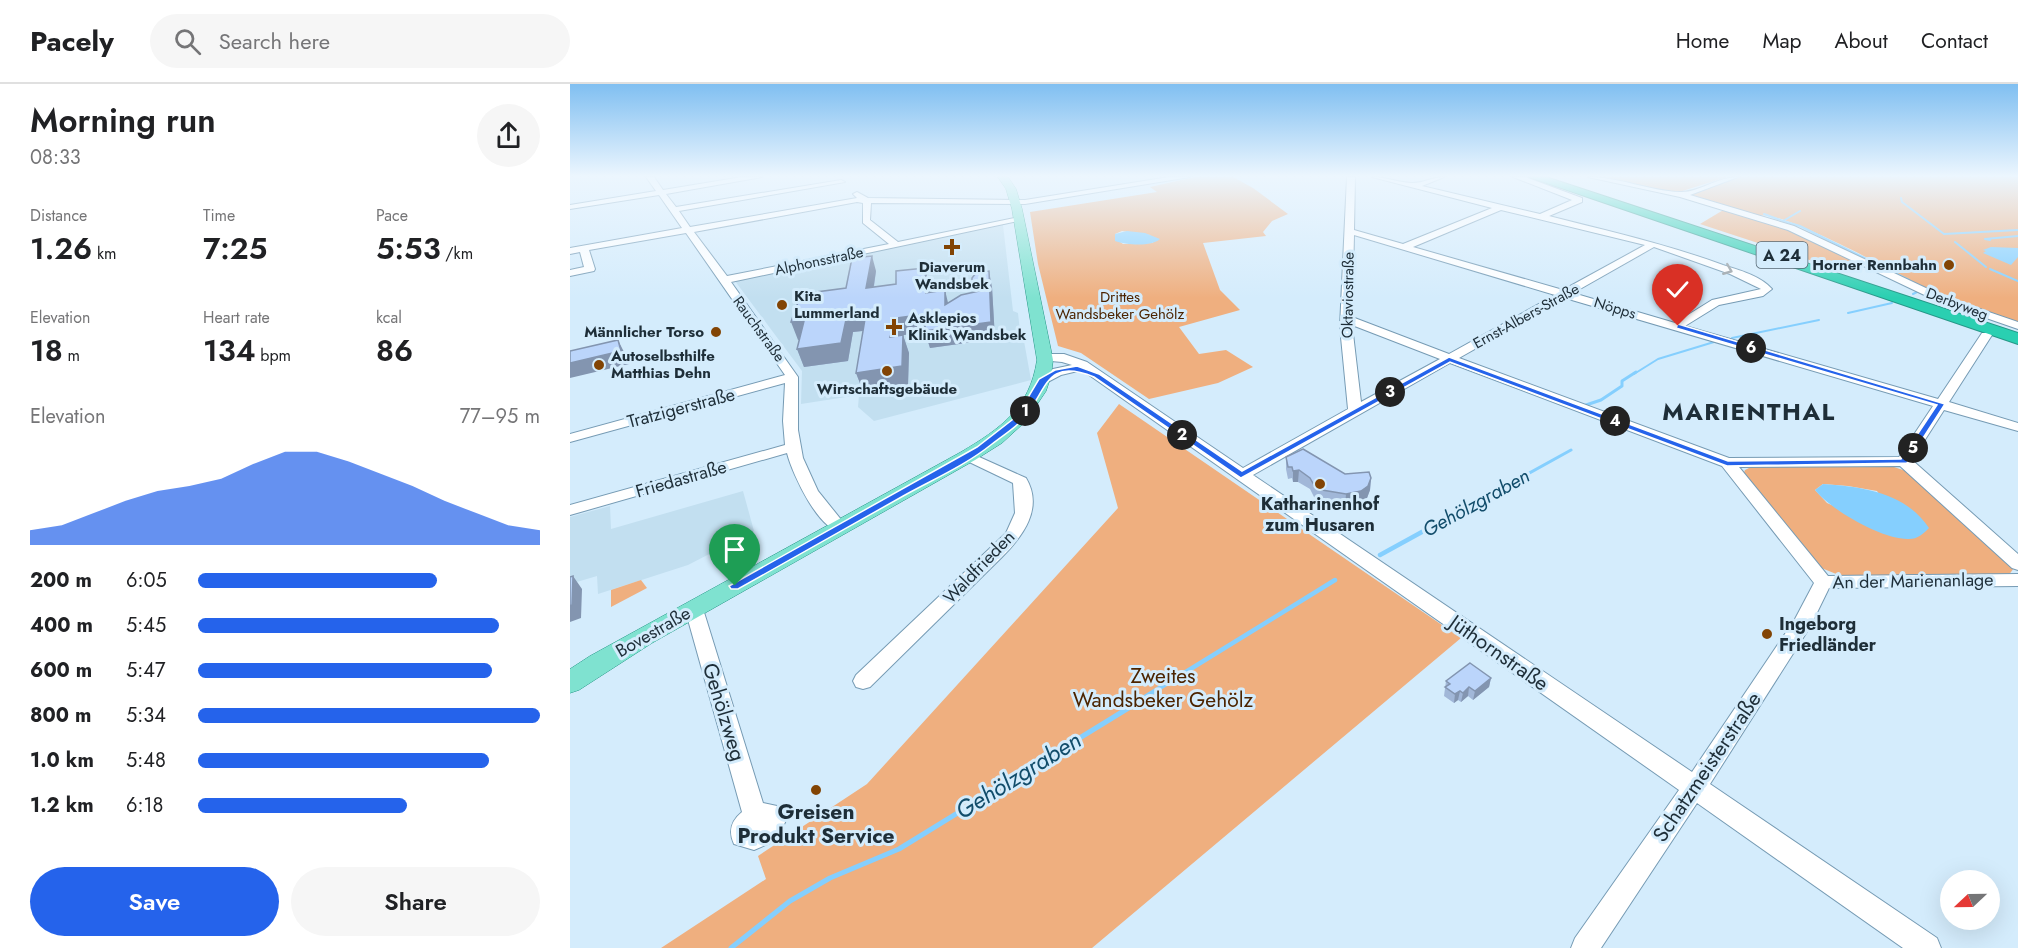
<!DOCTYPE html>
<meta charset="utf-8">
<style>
:root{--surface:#fff;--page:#f6f6f6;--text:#202124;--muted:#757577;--line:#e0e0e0;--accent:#2563eb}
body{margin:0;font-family:Jost,sans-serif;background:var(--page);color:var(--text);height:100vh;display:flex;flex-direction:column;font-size:22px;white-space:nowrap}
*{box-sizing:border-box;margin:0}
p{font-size:20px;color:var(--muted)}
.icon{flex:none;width:33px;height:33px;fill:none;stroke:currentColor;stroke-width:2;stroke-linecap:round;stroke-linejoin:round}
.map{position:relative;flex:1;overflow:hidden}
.side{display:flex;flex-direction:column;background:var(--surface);width:570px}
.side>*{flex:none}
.needle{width:39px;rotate:248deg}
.tools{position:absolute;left:1370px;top:786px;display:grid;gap:12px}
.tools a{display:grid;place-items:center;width:60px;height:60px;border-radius:50%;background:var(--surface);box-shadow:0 6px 24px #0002;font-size:30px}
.pin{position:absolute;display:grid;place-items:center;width:51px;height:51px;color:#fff;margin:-62px -26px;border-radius:50% 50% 50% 0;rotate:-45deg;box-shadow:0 0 6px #0007}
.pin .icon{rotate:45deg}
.km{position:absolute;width:30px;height:30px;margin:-15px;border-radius:50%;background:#222;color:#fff;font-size:16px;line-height:30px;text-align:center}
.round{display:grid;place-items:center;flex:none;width:63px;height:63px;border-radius:32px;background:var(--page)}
.headline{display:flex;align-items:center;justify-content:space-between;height:102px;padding:0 30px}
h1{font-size:33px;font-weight:600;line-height:45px}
.stats{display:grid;grid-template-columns:repeat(3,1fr);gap:9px;height:102px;padding:6px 30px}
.stats div{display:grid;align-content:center}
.stats b{font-size:30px;font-weight:600}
.stats small{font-size:16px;font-weight:400}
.stats p{font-size:16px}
.chart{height:168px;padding:12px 30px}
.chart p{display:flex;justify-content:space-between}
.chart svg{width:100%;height:108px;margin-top:6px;fill:var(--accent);opacity:.7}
.primary-button{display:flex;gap:12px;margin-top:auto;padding:12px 30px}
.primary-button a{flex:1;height:69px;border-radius:36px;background:var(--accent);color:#fff;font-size:24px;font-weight:600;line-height:69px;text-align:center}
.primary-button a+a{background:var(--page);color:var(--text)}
ul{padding:0 30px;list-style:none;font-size:20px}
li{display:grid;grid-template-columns:96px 72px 1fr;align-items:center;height:45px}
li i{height:15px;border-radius:8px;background:var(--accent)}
header{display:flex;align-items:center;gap:36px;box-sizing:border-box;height:84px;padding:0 30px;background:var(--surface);border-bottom:2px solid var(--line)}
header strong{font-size:28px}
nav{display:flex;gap:33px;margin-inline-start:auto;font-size:21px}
.search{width:420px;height:54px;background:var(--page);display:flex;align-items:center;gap:15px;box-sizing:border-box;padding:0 21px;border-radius:33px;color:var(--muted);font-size:22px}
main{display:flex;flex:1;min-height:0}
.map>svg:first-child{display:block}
</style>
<header>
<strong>Pacely</strong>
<div class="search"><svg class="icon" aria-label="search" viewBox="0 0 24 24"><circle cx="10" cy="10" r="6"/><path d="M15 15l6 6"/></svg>Search here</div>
<nav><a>Home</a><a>Map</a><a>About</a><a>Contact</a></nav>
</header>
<main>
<section class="side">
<div class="headline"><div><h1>Morning run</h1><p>08:33</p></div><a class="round"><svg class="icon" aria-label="share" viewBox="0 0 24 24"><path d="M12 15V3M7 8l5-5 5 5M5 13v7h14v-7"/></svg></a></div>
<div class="stats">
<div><p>Distance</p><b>1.26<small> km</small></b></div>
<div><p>Time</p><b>7:25</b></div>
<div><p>Pace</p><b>5:53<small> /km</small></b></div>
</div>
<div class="stats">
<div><p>Elevation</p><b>18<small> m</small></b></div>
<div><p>Heart rate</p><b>134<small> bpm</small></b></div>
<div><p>kcal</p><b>86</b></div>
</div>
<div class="chart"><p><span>Elevation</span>77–95 m</p>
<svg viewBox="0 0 160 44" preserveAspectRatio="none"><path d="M0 44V38L10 36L20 31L30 26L40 22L50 20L60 17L70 11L80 6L90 6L100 10L110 15L120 20L130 26L140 31L150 36L160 38V44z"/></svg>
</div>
<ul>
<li><b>200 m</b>6:05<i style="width:70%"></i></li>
<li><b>400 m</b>5:45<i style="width:88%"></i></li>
<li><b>600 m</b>5:47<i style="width:86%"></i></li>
<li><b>800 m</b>5:34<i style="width:100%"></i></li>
<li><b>1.0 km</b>5:48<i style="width:85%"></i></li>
<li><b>1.2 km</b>6:18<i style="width:61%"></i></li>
</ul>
<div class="primary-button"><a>Save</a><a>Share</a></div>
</section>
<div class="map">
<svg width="1448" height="864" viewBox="0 0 1448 864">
<rect width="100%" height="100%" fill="#d4ecfc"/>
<!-- built -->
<path fill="#c2dff0" d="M 433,141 L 443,227 L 448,229 L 451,257 L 454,257 L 461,296 L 304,337 L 288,323 L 289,311 L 231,320 L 232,287 L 165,197 Z
M 173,407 L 184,447 L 118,481 L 28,510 L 27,492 L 0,500 L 0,433 L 40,422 L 41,445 Z"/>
<!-- green -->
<path fill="#efaf7f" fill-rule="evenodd" d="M 625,93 L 663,93 L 683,104 L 718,130 L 702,137 L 693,148 L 696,152 L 633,159 L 650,206 L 670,226 L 609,243 L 629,270 L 656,266 L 683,283 L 648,299 L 579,315 L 511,269 L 488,262 L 468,180 L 460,128 L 587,108 L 580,103 ZM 552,147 L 580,151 L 583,159 L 553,160 L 545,154 L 545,150 Z
M 1029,93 L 1157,93 L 1106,109 Z
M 1169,93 L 1448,93 L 1448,239 C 1429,233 1409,228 1391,221 C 1357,208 1212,122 1187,132 L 1120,111 L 1120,109 Z
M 1155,125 L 1207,141 L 1290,177 L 1267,185 L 1130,140 Z
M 549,320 L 891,554 L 522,864 L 91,864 L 196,795 L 188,772 L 297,700 L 548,424 L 527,349 Z
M 1318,381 L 1342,389 L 1444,484 L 1438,492 L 1276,494 L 1249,483 L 1173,391 L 1175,386 L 1181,383 ZM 1253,400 L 1278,402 L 1307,407 L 1339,455 L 1257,419 L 1245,406 Z
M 71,496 L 77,504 L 41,523 L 41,506 Z"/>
<!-- water -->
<path fill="#85cffe" d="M 557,147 L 575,149 L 590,155 C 581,163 557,161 545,157 L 545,150 Z
M 1421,163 L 1448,164 L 1448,173 L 1441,181 L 1413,169 L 1416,167 L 1413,166 Z
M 1253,400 C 1293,403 1335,408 1359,444 C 1353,450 1348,455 1339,455 C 1313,456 1261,426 1245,406 Z"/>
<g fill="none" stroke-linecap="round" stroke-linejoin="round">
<!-- stream-far3 -->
<path stroke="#85cffe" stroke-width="2" d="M 1331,114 L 1332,118 L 1374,150 L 1448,146
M 1230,127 L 1213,137 L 1230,142 L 1339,196
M 1194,130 L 1213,137
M 1420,156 L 1415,155 L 1448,152
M 1385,158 L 1416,183
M 1420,185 L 1448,197
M 1343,210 L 1347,208
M 1278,229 L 1322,219
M 1162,254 L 1249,236
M 1064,290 L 1088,275 L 1144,258"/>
<!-- stream-far2 -->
<path stroke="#85cffe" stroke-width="3" d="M 1016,321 L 1031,316 L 1052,302 L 1052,297 L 1066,288
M 878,434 L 1001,366"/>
<!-- stream-far1 -->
<path stroke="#85cffe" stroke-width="4.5" d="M 810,471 L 881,432
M 562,621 L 765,496"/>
<!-- stream -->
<path stroke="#85cffe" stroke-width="5" d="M 161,864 L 220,817 L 260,794 L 329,765 L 565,620"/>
<defs>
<path id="minor" d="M 76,93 L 84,93 L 93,106 L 172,93 L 192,93 L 96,110 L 106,123 L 271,96 L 275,98 L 109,127 L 120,143 L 287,114 L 283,110 L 287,108 L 298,114 L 455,116 L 599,93 L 620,93 L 455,120 L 301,119 L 300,136 L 328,158 L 449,133 L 453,136 L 161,198 L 228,293 L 228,346 L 233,374 L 248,407 L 277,443 L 275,447 C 251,453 222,389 217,369 L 0,431 L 0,421 L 215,361 L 213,337 L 215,299 L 0,358 L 0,350 L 215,291 L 116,149 L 19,166 L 25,185 L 24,187 L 0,192 L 0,186 L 14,183 L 10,168 L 0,170 L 0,164 L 112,144 L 89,111 L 0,125 L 0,121 L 86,107 ZM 287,118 L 293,119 L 293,139 L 319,160 L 157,192 L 124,148 Z
M 777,93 L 785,93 L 784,146 L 833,160 L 922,124 L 802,93 C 816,93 827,98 841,99 C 851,100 862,93 874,93 L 852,102 L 970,130 L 1002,116 L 943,93 L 955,93 L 1012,114 L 1012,118 L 979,132 C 1038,147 1096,160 1153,181 C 1169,186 1191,192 1202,205 L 1193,212 L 1149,221 L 1115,242 L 1368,315 L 1412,249 L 1420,249 L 1422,251 L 1379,318 L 1448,339 L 1448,347 L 1374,326 L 1342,376 L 1448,470 L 1448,486 L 1442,484 L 1330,382 L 1169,383 L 1258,492 L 1448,490 L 1448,502 L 1259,504 L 1240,543 L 1140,700 L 1367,854 L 1371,864 L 1333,864 L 1127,719 L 1031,864 L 1001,864 L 1005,854 L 1109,706 L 512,286 L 491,291 L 472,301 L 466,297 L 483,285 L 502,281 L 492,278 L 470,276 L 470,270 L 494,270 L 517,278 L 673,384 L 778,325 L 770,243 ZM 931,126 L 1075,161 L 993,206 L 843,163 ZM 784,151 L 985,211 L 879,270 L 782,233 ZM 1084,163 L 1160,190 L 1191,205 L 1142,216 L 1105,239 L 1003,209 ZM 995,214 L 1363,322 L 1329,373 L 1159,374 L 889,274 ZM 782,241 L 870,275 L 791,318 ZM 880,279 L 1152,382 L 1244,499 L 1225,535 L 1122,688 L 683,391 Z
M 1018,93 C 1050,93 1079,107 1110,108 C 1128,109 1147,93 1168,93 L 1120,111 L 1224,142 L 1375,213 L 1448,238 L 1448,245 L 1367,217 L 1218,146 L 1110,113 Z
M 398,368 L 456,394 C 474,424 453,452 432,473 L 300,603 L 293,605 L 286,603 L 283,597 L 286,591 L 436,449 L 445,429 L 443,399 L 393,375 L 391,372 Z
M 124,518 L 131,520 L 133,525 L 193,719 L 207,722 L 216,736 L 207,756 L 184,766 L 164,760 C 158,747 161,737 172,728 L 115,525 L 117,520 Z"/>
<path id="major" d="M 428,93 L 438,93 L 446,105 L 452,125 L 483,276 L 481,292 L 476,307 L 456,337 L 432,359 L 405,376 L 82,559 L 9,606 L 0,609 L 0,585 L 20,572 L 391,368 C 430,345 460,324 467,276 L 442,125 L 436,105 Z"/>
<path id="highway" d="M 959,93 L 976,93 L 1448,249 L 1448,260 Z"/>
</defs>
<!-- minor casing -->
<use href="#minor" stroke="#769bb4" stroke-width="2"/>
<!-- major casing -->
<use href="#major" stroke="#269787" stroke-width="1"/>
<!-- highway casing -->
<use href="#highway" stroke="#269787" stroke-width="2"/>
<!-- minor -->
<use href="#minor" fill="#fff" fill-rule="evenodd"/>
<!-- major -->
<use href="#major" fill="#7fe2d0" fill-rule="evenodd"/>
<!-- highway -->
<use href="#highway" fill="#2acfb1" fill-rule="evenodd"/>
</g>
<!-- wall -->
<path fill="#a1b7d8" d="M 306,187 L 304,203 L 359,200 L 360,208 L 378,219 L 404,208 L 402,199 L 422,203 L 425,255 L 360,264 L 355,248 L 332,251 L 333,251 L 339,269 L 338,301 L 293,307 L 286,289 L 293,247 L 283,248 L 278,277 L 234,283 L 227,265 L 229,255 L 228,256 L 276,204 Z
M 716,373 L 775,390 L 801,394 L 800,406 L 797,414 L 790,418 L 775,422 L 752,418 L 744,413 L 740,405 L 728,398 L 723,398 L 722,394 L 718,395 L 716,385 Z
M 921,594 L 919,603 L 903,616 L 898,612 L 891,618 L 888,616 L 884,619 L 874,612 L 876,597 Z"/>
<!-- shaded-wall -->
<path fill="#8395b0" d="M 302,172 L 306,187 L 301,220 L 296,204 Z
M 355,184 L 359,200 L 360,225 L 356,209 Z
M 419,187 L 422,203 L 425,255 L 360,264 L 355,248 L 320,253 L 327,234 L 355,230 L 421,238 Z
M 375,206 L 379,223 L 375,221 Z
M 296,229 L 301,246 L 283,248 L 278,277 L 234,283 L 227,265 L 277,231 Z
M 234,237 L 241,254 L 228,256 L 221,238 Z
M 333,251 L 339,269 L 338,301 L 293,307 L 286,289 Z
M 48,256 L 55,270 L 59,280 L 0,294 L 0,279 Z
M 729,386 L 728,398 L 723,398 L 723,387 Z
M 801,394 L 800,406 L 797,414 L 790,418 L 775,422 L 776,410 Z
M 3,492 L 12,505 L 11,534 L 0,538 L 0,522 Z
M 921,594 L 919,603 L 903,616 L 905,607 Z
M 899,603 L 898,612 L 891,618 L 893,609 Z
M 890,607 L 888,616 L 884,619 L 885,610 Z"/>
<!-- building -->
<path fill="#bbd5fb" stroke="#8395b0" stroke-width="1.5" d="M 302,172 L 296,204 L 326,200 L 326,187 L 355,184 L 356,209 L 375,206 L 375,221 L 391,211 L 409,207 L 402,199 L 402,194 L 406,189 L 419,187 L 421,238 L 355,247 L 355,230 L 327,234 L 320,253 L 333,251 L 332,282 L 286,289 L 296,229 L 277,231 L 271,259 L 227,265 L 234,237 L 221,238 L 231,210 L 276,204 L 282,174 Z
M 48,256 L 51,267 L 0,279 L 0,267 Z
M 733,365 L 775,390 L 799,388 L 801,394 L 798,402 L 791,407 L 776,410 L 752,406 L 744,401 L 740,394 L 729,386 L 723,387 L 722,383 L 718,383 L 716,373 Z
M 3,492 L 2,521 L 0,522 L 0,493 Z
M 900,579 L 921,594 L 905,607 L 899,603 L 893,609 L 890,607 L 885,610 L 875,603 L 880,600 L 876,597 Z"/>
<!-- one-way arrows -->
<defs><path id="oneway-chevron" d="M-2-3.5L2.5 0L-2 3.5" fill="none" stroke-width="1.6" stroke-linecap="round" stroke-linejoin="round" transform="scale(1.5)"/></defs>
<use stroke="#9aa1a5" href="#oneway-chevron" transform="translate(1158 186) rotate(22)"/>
<!-- sky -->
<linearGradient id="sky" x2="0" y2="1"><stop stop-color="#80bff1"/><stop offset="0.43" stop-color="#ecf6fe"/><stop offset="1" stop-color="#ecf6fe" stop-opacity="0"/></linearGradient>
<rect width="1448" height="214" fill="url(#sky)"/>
<!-- route -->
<path fill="#2563eb" stroke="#fff" stroke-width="1.5" d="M 1108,240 L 1375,320 L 1337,379 L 1157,382 L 880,278 L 671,394 L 524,293 C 474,273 478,307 453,335 C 445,344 432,352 422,360 C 396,381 364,395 335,411 C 280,442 224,473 168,505 L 161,505 L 159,502 L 407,363 L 447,332 L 469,295 L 485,286 L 507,282 L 529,290 L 672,387 L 879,273 L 1158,377 L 1331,375 L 1367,321 L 1106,244 Z"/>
<!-- markers -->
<g fill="#824404" stroke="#d4ecfc" stroke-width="2">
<path d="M379 154h6v6h6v6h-6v6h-6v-6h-6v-6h6z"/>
<circle cx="1379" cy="181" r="6"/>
<circle cx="212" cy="221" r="6"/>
<path d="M321 234h6v6h6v6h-6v6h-6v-6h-6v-6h6z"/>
<circle cx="146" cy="248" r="6"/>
<circle cx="29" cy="281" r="6"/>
<circle cx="317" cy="287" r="6"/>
<circle cx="750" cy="400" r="6"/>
<circle cx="1197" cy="550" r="6"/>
<circle cx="246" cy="706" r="6"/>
</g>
<g text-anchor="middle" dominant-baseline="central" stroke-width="6" stroke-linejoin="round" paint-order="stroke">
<!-- far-street labels -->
<g font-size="15" fill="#1e2e38" stroke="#d4ecfc">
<text transform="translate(249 177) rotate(-12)">Alphonsstraße</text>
<text transform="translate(778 211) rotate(-89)">Oktaviostraße</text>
<text transform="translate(1387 220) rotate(21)">Derbyweg</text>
<text transform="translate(1045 224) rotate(17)">Nöpps</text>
<text transform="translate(956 232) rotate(-29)">Ernst-Albers-Straße</text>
<text transform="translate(189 245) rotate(54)">Rauchstraße</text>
</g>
<!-- far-poi labels -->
<g font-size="15" font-weight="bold" fill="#1e2e38" stroke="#d4ecfc" text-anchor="start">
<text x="1367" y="181" text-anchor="end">Horner Rennbahn</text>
<text x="382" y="183" text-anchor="middle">Diaverum<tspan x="382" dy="17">Wandsbek</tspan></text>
<text x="224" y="212">Kita<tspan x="224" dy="17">Lummerland</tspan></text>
<text x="338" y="234">Asklepios<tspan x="338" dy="17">Klinik Wandsbek</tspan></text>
<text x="134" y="248" text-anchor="end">Männlicher Torso</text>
<text x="41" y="272">Autoselbsthilfe<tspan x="41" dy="17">Matthias Dehn</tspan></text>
<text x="317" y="305" text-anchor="middle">Wirtschaftsgebäude</text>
</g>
<!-- far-park labels -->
<g font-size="15" fill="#4c2400" stroke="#d4ecfc">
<text x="550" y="213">Drittes<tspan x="550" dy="17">Wandsbeker Gehölz</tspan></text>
</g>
<!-- shield labels -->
<rect fill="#d4ecfc" stroke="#556773" stroke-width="1.5" x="1186.5" y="158" width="51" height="26" rx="4.5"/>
<g font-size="16" font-weight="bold" fill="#1e2e38">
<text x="1212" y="171">A 24</text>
</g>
<!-- street labels -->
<g font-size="18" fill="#1e2e38" stroke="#d4ecfc">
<text transform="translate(111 324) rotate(-15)">Tratzigerstraße</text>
<text transform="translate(111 395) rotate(-16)">Friedastraße</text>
<text transform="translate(409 483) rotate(-46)">Waldfrieden</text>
<text transform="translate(1343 497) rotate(-1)">An der Marienanlage</text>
<text transform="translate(83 548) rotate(-30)">Bovestraße</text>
</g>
<!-- poi labels -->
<g font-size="18" font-weight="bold" fill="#1e2e38" stroke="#d4ecfc">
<text x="750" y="420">Katharinenhof<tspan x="750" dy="21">zum Husaren</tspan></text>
<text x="1209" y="540" text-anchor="start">Ingeborg<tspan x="1209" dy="21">Friedländer</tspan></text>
</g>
<!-- water labels -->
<g font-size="20" font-style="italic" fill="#124d6b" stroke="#d4ecfc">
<text transform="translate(906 419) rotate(-29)">Gehölzgraben</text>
</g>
<!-- near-street labels -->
<g font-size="21" fill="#1e2e38" stroke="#d4ecfc">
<text transform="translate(929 569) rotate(35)">Jüthornstraße</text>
<text transform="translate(154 628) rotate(73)">Gehölzweg</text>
<text transform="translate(1137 683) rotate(-56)">Schatzmeisterstraße</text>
</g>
<!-- near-park labels -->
<g font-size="21" fill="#4c2400" stroke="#d4ecfc">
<text x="593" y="592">Zweites<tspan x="593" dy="24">Wandsbeker Gehölz</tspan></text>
</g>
<!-- near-poi labels -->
<g font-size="21" font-weight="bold" fill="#1e2e38" stroke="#d4ecfc">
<text x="246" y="728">Greisen<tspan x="246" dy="24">Produkt Service</tspan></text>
</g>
<!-- district labels -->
<g font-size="24" font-weight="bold" letter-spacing="1.5" fill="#1e2e38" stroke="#d4ecfc">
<text x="1179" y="327">MARIENTHAL</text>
</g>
<!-- near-water labels -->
<g font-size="24" font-style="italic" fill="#124d6b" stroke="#d4ecfc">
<text transform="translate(448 691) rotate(-32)">Gehölzgraben</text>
</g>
</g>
</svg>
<div class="tools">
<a><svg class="needle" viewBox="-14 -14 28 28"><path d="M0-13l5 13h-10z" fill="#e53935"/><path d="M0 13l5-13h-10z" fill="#757577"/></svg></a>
</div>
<div class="pin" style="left:165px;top:502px;background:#1e9e55"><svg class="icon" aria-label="arrive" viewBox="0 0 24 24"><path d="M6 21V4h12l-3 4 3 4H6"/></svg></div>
<div class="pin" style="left:1108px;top:242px;background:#d93025"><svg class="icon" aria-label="check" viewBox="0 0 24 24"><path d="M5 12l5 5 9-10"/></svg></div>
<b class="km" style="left:455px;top:327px">1</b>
<b class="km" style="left:612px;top:351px">2</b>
<b class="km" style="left:820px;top:308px">3</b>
<b class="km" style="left:1045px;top:337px">4</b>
<b class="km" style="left:1343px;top:364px">5</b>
<b class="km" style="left:1181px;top:264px">6</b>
</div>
</main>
